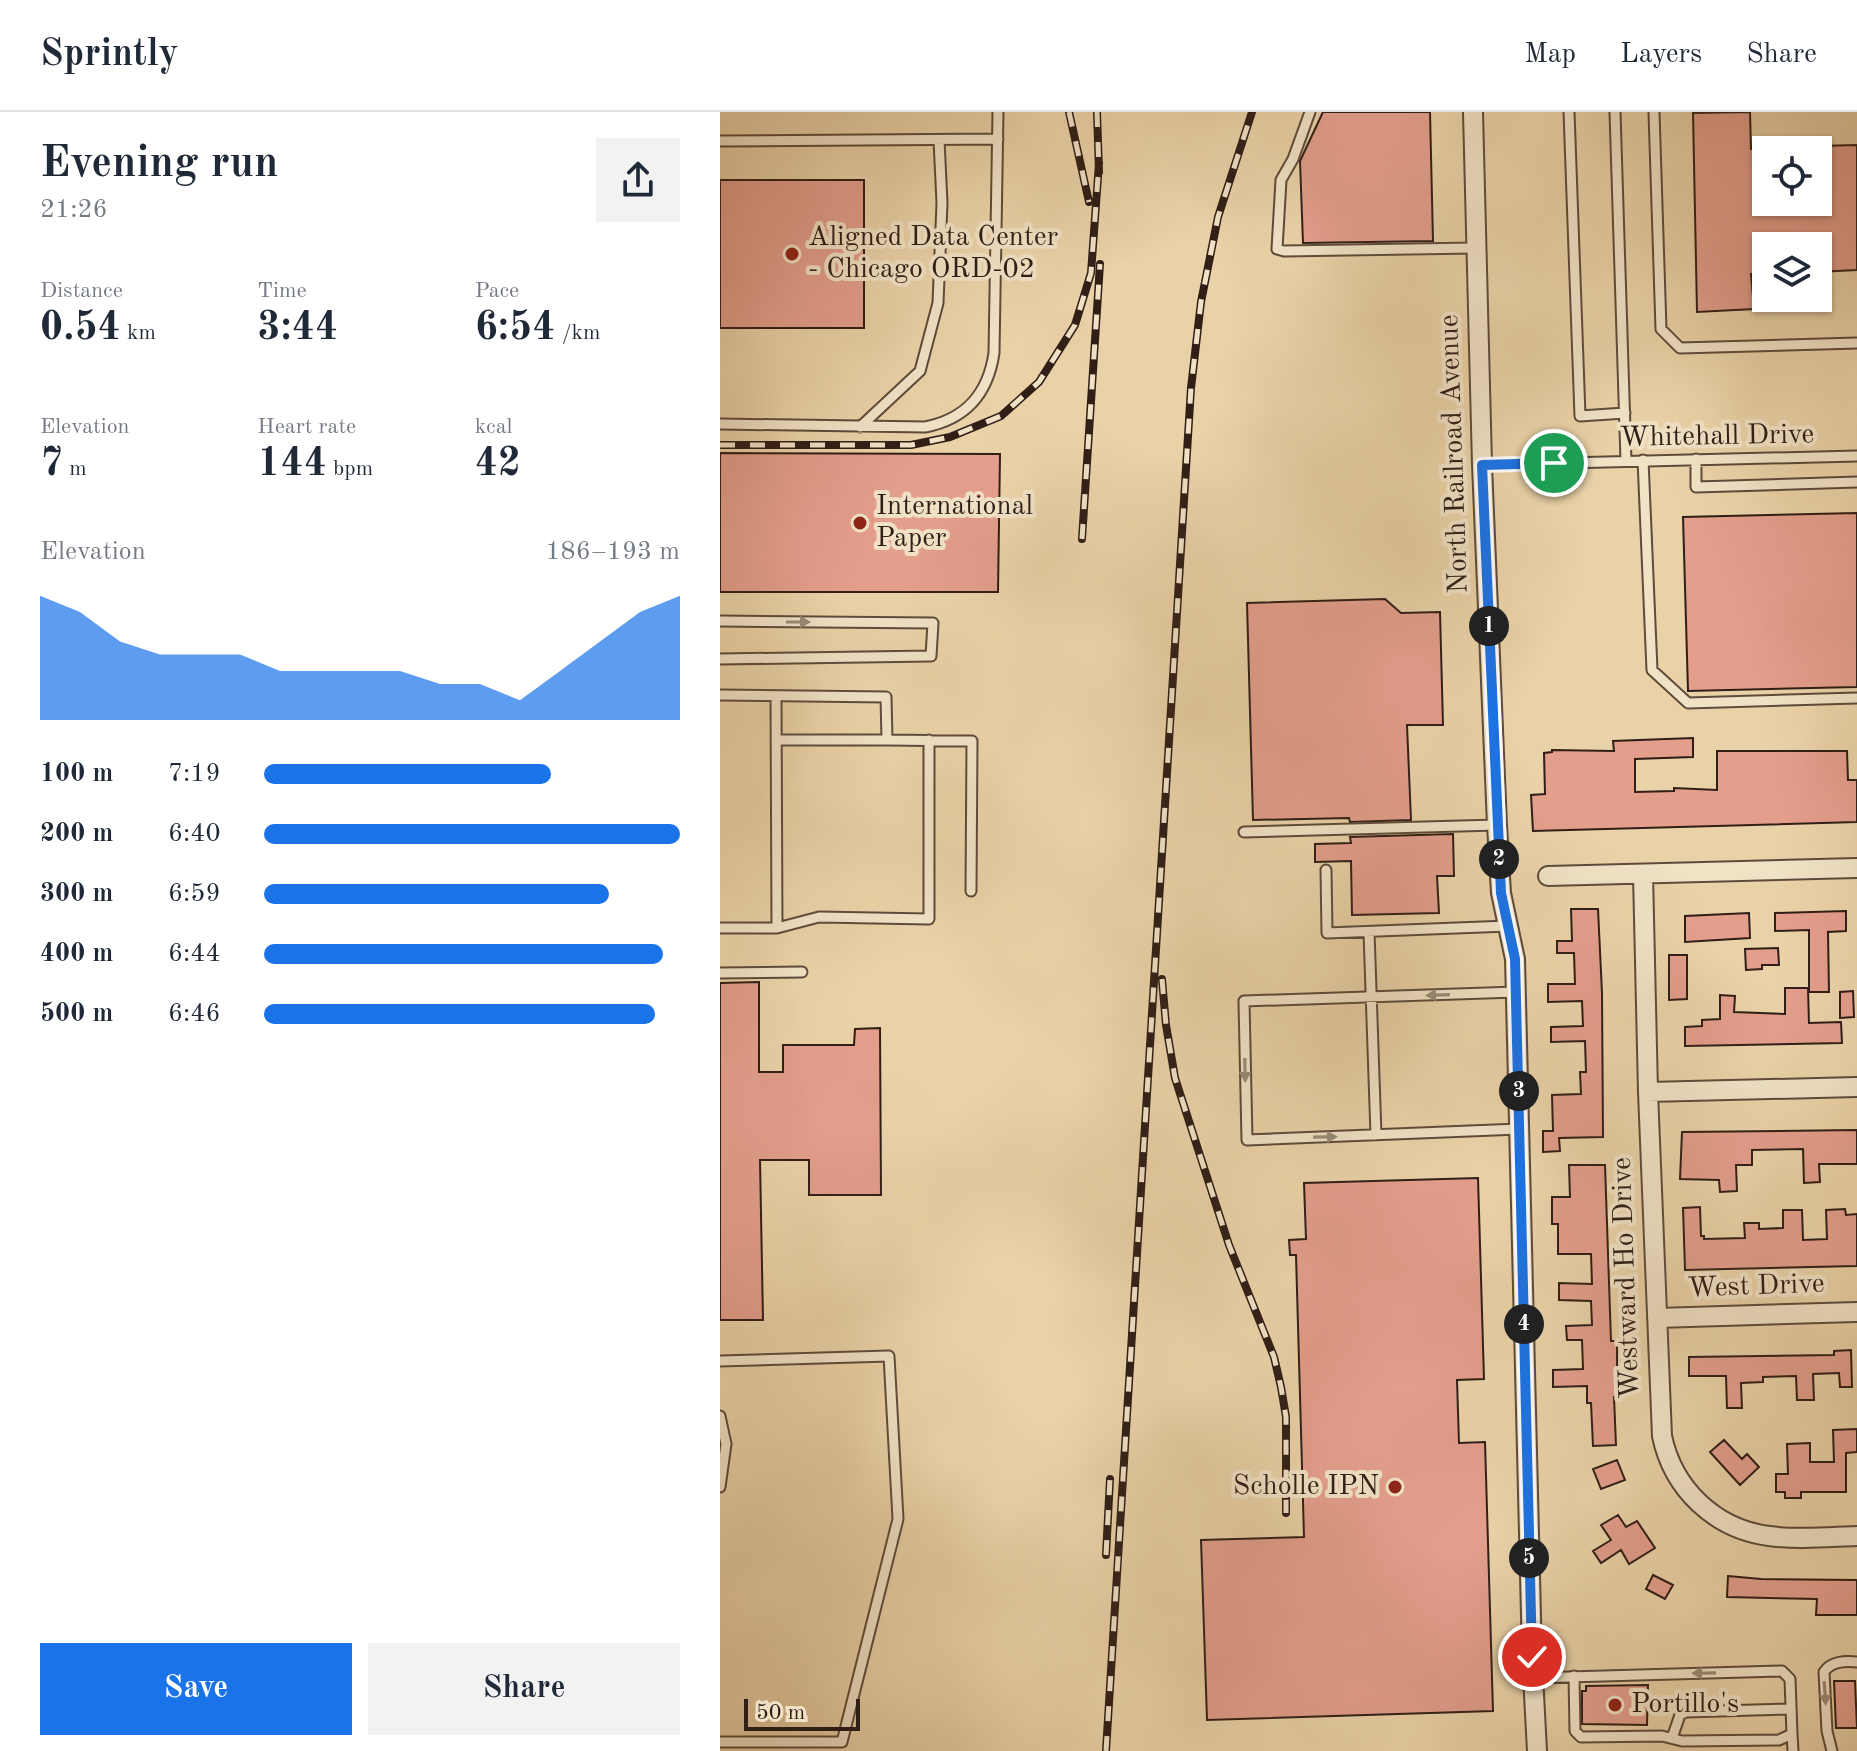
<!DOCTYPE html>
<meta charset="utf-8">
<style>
:root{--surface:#fff;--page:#f2f2f3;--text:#1f2937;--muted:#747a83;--line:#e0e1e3;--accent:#1a73e8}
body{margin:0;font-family:"Old Standard TT",serif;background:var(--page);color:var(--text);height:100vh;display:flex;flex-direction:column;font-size:30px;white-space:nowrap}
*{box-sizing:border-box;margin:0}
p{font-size:26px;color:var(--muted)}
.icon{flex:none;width:44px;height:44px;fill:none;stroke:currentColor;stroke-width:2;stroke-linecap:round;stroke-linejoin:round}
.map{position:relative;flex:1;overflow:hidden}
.details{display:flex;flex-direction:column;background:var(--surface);width:720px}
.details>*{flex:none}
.controls{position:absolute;left:1032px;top:24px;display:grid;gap:16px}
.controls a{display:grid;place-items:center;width:80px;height:80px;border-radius:0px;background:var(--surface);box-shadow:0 2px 6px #0004;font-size:40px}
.scale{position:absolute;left:24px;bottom:20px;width:116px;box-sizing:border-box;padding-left:8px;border:4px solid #301e17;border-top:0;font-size:22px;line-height:28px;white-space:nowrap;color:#301e17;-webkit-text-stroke:6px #f1e2c6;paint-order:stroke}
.pin{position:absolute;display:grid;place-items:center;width:68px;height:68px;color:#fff;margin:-34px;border:4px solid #fff;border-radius:50%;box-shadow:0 2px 8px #0007}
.km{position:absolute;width:40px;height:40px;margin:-20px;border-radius:50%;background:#222;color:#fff;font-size:22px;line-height:40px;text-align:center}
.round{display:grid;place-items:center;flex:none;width:84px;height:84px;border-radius:0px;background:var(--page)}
.head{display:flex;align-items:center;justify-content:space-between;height:136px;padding:0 40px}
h1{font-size:44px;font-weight:800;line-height:60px}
.metrics{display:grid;grid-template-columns:repeat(3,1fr);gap:12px;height:136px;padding:8px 40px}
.metrics div{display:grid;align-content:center}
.metrics b{font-size:40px;font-weight:800}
.metrics small{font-size:22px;font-weight:400}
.metrics p{font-size:22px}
.chart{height:224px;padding:16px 40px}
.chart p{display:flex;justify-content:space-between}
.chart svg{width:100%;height:144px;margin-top:8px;fill:var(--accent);opacity:.7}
.button{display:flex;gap:16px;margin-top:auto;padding:16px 40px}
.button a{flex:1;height:92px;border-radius:0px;background:var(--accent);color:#fff;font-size:32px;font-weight:800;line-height:92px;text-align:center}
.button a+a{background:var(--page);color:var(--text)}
ul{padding:0 40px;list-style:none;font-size:26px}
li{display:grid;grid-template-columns:128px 96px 1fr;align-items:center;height:60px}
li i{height:20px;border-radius:10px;background:var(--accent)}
header{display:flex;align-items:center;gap:48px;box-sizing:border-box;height:112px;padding:0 40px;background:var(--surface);border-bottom:2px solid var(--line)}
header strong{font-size:38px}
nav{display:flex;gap:44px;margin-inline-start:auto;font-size:28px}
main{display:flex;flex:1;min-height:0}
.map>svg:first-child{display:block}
</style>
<header>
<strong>Sprintly</strong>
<nav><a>Map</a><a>Layers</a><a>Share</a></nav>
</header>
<main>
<section class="details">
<div class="head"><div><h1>Evening run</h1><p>21:26</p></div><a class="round"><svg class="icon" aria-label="share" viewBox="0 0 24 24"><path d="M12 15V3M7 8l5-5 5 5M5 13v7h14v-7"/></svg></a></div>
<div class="metrics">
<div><p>Distance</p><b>0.54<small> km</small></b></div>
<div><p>Time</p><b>3:44</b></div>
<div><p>Pace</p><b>6:54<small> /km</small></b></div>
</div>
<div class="metrics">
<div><p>Elevation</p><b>7<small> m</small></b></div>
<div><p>Heart rate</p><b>144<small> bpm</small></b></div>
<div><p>kcal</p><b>42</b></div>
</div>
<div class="chart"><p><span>Elevation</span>186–193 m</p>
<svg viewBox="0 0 160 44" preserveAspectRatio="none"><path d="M0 44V6L10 11L20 20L30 24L40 24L50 24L60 29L70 29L80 29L90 29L100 33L110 33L120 38L130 29L140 20L150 11L160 6V44z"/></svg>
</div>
<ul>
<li><b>100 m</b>7:19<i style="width:69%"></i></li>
<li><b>200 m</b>6:40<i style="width:100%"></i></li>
<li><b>300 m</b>6:59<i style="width:83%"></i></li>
<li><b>400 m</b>6:44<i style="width:96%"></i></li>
<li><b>500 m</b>6:46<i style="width:94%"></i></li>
</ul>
<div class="button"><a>Save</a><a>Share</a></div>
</section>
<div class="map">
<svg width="1137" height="1639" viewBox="0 0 1137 1639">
<rect width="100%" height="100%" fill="#ead2a8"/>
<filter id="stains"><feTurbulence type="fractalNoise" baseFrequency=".0025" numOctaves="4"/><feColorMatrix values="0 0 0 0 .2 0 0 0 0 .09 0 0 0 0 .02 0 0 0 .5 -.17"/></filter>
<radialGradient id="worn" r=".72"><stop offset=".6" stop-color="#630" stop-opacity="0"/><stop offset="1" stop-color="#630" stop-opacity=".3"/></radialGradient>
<!-- building -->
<path fill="#e39e8c" stroke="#301e17" stroke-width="2" d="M 603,0 L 710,0 L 713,129 L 583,131 L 580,49 Z
M 1030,0 L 1031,37 L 1046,36 L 1046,90 L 1098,90 L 1098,34 L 1137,33 L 1137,158 L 1098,160 L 1098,134 L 1046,134 L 1046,161 L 1031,162 L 1034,197 L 977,200 L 973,1 Z
M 0,68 L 144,68 L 144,216 L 0,216 Z
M 0,341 L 280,342 L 278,480 L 0,480 Z
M 1137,401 L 1137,575 L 968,579 L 963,405 Z
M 665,487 L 681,501 L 720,500 L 723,613 L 687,613 L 691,708 L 630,710 L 629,706 L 533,708 L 527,491 Z
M 973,626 L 973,645 L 915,647 L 915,680 L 954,679 L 954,676 L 997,678 L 997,639 L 1127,639 L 1128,668 L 1137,668 L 1137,710 L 813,719 L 811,683 L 825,682 L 824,641 L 832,640 L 832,638 L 894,639 L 893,629 Z
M 733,722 L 734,764 L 717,764 L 719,801 L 632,803 L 631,749 L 595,750 L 595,732 L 631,731 L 630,725 Z
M 851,797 L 878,797 L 882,881 L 883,1025 L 839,1026 L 840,1039 L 823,1040 L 823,1019 L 833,1019 L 832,983 L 861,982 L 860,960 L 866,960 L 865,929 L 831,930 L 831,915 L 863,914 L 862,889 L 828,890 L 828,872 L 855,872 L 854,841 L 837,841 L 837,829 L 852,829 Z
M 1126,799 L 1126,819 L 1108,820 L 1109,880 L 1089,880 L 1089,818 L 1055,819 L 1055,801 Z
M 1029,801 L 1030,826 L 965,830 L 965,804 Z
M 1058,836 L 1059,853 L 1042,853 L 1042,857 L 1026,858 L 1025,837 Z
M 949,843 L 967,843 L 967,887 L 949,888 Z
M 39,870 L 39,960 L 63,960 L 63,933 L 134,933 L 135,917 L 160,916 L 161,1083 L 89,1083 L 89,1048 L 40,1048 L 43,1208 L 0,1208 L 0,871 Z
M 1065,876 L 1088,876 L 1089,911 L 1121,910 L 1122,931 L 965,934 L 965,915 L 982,914 L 982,908 L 1000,907 L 1000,883 L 1015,884 L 1014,900 L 1065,902 Z
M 1133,879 L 1134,905 L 1120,906 L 1120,880 Z
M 1137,1018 L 1137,1052 L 1099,1052 L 1100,1070 L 1084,1071 L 1083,1037 L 1032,1038 L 1032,1053 L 1016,1053 L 1017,1079 L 1000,1080 L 999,1068 L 960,1067 L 962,1020 Z
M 849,1053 L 885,1053 L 891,1229 L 897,1229 L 897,1269 L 901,1269 L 901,1285 L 894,1285 L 896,1333 L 873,1334 L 871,1291 L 867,1291 L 867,1274 L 833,1275 L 833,1258 L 863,1257 L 862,1228 L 847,1228 L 846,1214 L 872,1213 L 871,1189 L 839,1188 L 839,1171 L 872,1172 L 871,1142 L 838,1142 L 838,1112 L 832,1112 L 832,1085 L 850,1085 Z
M 758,1066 L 764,1267 L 737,1268 L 739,1331 L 765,1330 L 773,1599 L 487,1608 L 481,1428 L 584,1425 L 576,1143 L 570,1143 L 569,1128 L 586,1127 L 584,1071 Z
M 980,1095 L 981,1124 L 984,1124 L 984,1127 L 1025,1126 L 1024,1111 L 1039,1111 L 1039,1117 L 1063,1116 L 1063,1098 L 1082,1098 L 1083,1128 L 1107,1127 L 1106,1098 L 1125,1097 L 1126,1103 L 1137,1102 L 1137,1154 L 965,1158 L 963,1096 Z
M 1131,1238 L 1132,1275 L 1120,1275 L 1119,1261 L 1093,1262 L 1094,1288 L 1077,1288 L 1076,1264 L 1043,1265 L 1043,1270 L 1021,1271 L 1022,1296 L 1007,1296 L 1006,1264 L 969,1264 L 969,1245 L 1114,1243 L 1114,1239 Z
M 1137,1317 L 1137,1340 L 1126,1341 L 1126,1380 L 1081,1380 L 1081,1386 L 1065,1386 L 1065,1380 L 1056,1380 L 1056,1362 L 1068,1362 L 1067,1332 L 1090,1331 L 1090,1350 L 1114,1350 L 1113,1318 Z
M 1004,1328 L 1022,1347 L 1027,1342 L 1039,1355 L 1020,1373 L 990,1340 Z
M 897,1348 L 905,1368 L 881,1377 L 873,1357 Z
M 898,1403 L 906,1415 L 917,1409 L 935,1436 L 909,1452 L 901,1438 L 881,1451 L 873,1439 L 891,1428 L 881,1413 Z
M 933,1463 L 953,1473 L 945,1487 L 926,1477 Z
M 1008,1464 L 1041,1467 L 1137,1468 L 1137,1503 L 1096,1503 L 1097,1487 L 1007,1485 Z
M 1114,1569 L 1135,1569 L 1137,1616 L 1116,1616 Z
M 928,1573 L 927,1613 L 862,1612 L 862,1579 L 866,1579 L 866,1574 Z"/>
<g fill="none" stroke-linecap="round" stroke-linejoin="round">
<defs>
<path id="lane" d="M 590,0 L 573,47 L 561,68 L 557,137 L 564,139 L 755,136
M 849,0 L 860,304 L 905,301
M 895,0 L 906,349
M 934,0 L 941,217 L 960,236 L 1137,231
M 0,29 L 278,27
M 0,312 L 205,315 C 246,307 268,282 274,241 L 278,0
M 140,315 L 200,259 L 218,191 L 222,91 L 219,28
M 976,347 L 976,375 L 1137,370
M 923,348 L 932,558 L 968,591 L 1137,586
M 762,353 L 1137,344
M 0,509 L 213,511 L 211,544 L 0,547
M 0,583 L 166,585 L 167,628 L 252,629 L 251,779
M 56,628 L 167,628
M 524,720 L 777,713
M 606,758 L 607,821 L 788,814
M 0,816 L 57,816 L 56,584
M 57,816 L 99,805 L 209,807 L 209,628
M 649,820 L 656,1023
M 0,861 L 82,860
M 796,880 L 524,889 L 527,1028 L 799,1017
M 0,1249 L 169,1244 L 178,1407 L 122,1630 L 0,1630
M 0,1304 L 6,1332 L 0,1375
M 813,1566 L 1062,1559 L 1070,1567 L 1072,1622 L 1059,1628 L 962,1629 L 942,1624 L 861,1625 L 855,1619 L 854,1564
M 1072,1622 L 1073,1639
M 952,1626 L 960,1603 L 966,1600 L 1071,1597
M 1112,1639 L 1107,1619 L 1104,1560 C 1111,1549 1125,1549 1137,1550"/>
<path id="street" d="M 753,0 L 762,353 L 777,713 L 781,781 L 795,847 L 812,1545 L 817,1639
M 923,762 L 928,980 L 942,1324 C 953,1377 995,1417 1049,1424 C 1078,1428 1108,1425 1137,1424
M 828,764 L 1137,756
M 928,980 L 1137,975
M 937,1206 L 1137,1200"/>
</defs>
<!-- lane casing -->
<use href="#lane" stroke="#5e4b3b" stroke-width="13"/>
<!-- street casing -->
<use href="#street" stroke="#5e4b3b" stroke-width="22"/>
<!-- lane -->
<use href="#lane" stroke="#f1e2c6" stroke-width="9"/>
<!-- street -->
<use href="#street" stroke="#f1e2c6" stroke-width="18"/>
<defs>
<path id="rail" d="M 349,0 L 369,90
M 377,0 L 379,60
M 0,333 L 191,333 L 230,325 L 281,304 L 319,270 L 355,213 L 371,161 L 379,51
M 362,427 L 380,152
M 442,867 L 446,913 L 455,966 L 509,1133 L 554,1245 L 561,1275 L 566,1305 L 566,1401
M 386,1443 L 390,1367
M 386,1639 L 471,276 L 481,190 L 498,105 L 532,0"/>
</defs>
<!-- rail casing -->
<use href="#rail" stroke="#301e17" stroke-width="8"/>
<!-- rail -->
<use href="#rail" stroke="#f1e2c6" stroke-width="5" stroke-dasharray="15" stroke-linecap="butt"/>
</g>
<!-- one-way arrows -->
<defs><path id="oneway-solid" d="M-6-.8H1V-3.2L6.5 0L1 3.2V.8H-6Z" transform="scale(2)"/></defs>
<g fill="#9a8a77">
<use href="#oneway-solid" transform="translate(78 510)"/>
<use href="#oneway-solid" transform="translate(718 883) rotate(178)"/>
<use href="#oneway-solid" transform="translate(525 958) rotate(89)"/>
<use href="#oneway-solid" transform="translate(605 1025) rotate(-1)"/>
<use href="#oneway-solid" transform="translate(984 1561) rotate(179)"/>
<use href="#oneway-solid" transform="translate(1105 1581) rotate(86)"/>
</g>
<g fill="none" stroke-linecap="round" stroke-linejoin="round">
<defs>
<path id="route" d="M 812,1545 L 795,847 L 781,781 L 762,353 L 834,351"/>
</defs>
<!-- route casing -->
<use href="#route" stroke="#fff" stroke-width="16"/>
<!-- route -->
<use href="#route" stroke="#1a73e8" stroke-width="10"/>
</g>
<!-- markers -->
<g fill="#8f2418" stroke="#f1e2c6" stroke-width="3">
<circle cx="72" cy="142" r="8"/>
<circle cx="140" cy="411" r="8"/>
<circle cx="675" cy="1375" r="8"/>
<circle cx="895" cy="1593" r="8"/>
</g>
<g text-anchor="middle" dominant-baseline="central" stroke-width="8" stroke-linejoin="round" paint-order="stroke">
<!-- poi labels -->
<g font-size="28" fill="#301e17" stroke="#f1e2c6" text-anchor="start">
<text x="88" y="126">Aligned Data Center<tspan x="88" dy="32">- Chicago ORD-02</tspan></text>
<text x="156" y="395">International<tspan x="156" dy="32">Paper</tspan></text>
<text x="659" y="1375" text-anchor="end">Scholle IPN</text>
<text x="911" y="1593">Portillo's</text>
</g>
<!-- street labels -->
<g font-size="28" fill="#301e17" stroke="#f1e2c6">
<text transform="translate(997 325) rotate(-1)">Whitehall Drive</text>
<text transform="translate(735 342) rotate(-92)">North Railroad Avenue</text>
<text transform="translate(907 1166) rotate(-92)">Westward Ho Drive</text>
<text transform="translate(1036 1175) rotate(-2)">West Drive</text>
</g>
</g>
<rect width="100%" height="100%" filter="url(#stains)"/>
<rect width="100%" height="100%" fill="url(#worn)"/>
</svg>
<div class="controls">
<a><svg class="icon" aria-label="locate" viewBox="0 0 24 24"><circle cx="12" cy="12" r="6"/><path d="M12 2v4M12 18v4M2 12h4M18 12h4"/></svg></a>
<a><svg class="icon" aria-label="layers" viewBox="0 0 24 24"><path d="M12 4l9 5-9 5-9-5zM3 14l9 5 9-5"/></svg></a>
</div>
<div class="scale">50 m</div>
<div class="pin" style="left:834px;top:351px;background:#1e9e55"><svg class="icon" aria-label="arrive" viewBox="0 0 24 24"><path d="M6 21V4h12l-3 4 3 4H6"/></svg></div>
<div class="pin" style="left:812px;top:1545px;background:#d93025"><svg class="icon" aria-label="check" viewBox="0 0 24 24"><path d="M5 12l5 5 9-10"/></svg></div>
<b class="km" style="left:769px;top:514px">1</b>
<b class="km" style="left:779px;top:747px">2</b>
<b class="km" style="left:799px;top:979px">3</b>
<b class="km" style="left:804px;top:1212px">4</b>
<b class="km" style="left:809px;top:1446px">5</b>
</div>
</main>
